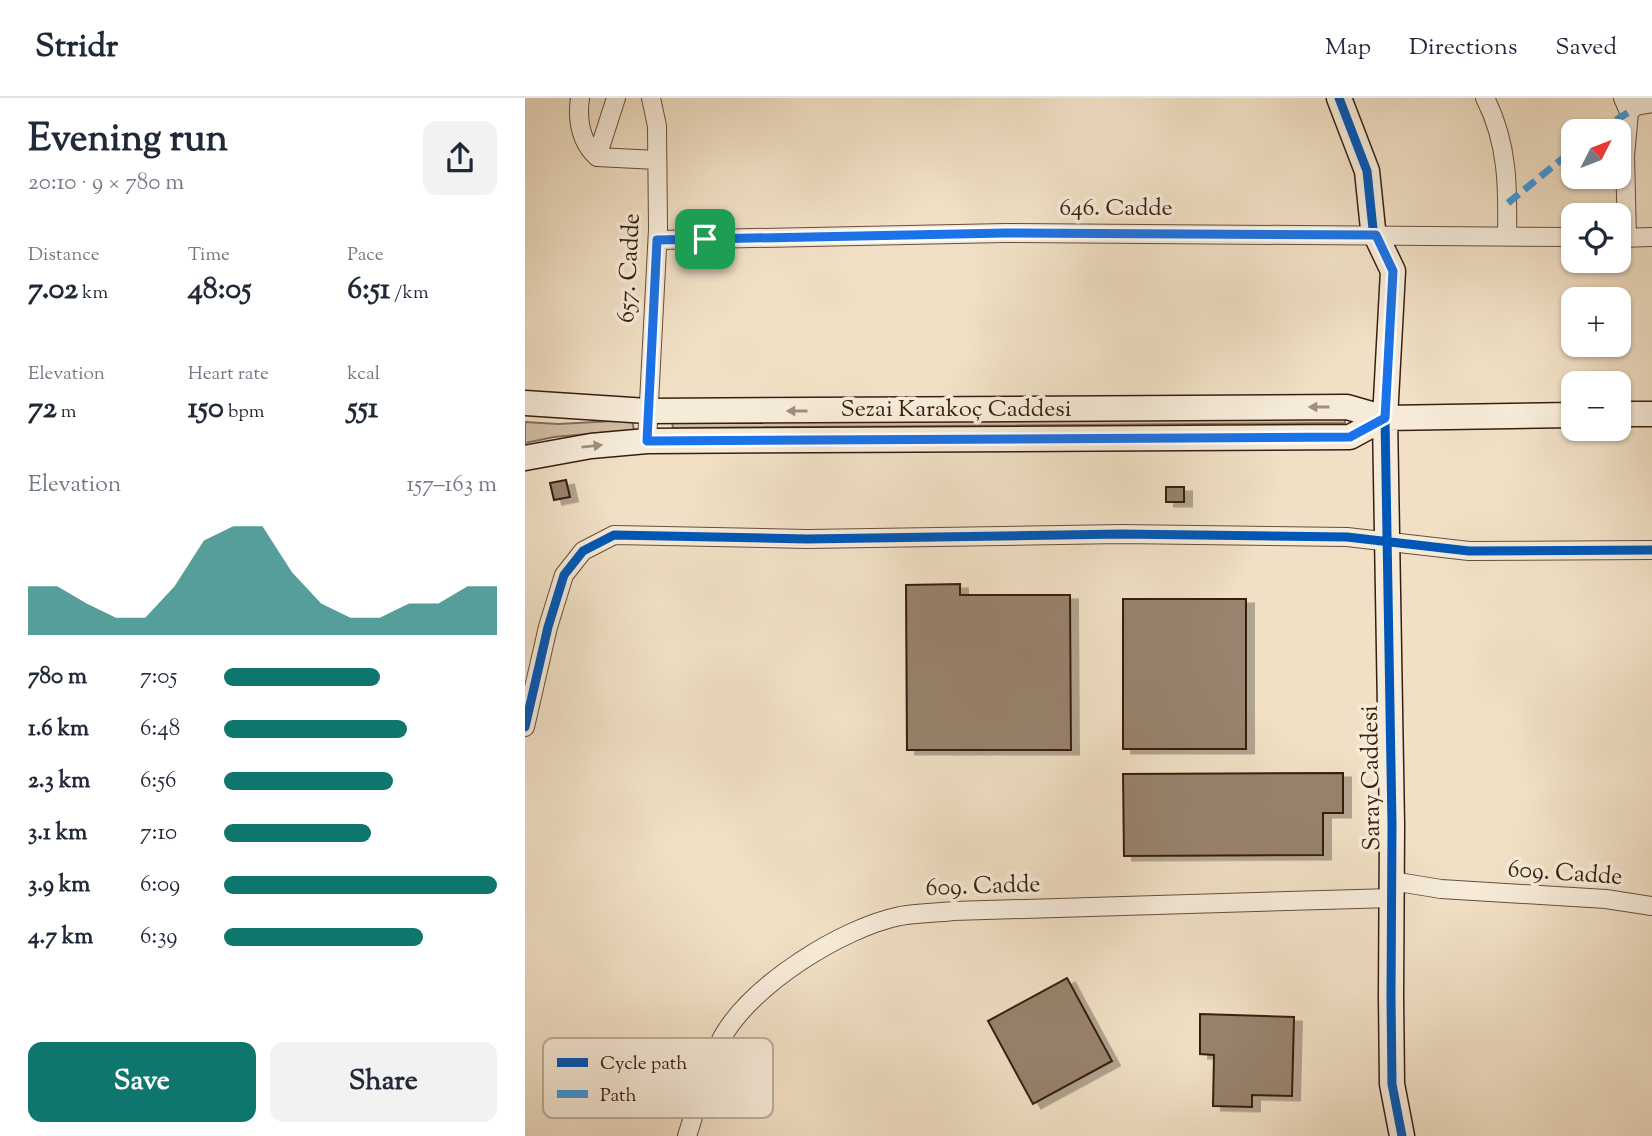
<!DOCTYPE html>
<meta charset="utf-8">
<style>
:root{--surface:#fff;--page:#f2f2f3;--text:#1f2937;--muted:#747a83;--line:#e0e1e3;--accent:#0f766e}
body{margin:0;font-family:"Sorts Mill Goudy",serif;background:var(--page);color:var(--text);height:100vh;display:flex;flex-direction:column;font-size:26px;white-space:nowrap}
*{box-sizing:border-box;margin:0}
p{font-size:23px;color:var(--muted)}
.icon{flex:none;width:38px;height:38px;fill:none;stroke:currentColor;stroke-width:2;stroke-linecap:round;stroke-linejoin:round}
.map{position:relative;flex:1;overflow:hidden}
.drawer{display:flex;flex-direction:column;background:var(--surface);width:525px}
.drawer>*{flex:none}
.needle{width:46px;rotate:48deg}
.controls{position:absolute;left:1036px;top:21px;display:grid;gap:14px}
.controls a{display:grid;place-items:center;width:70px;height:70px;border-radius:14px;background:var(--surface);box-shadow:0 2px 5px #0004;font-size:35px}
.pin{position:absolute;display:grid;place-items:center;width:60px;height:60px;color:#fff;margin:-30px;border-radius:14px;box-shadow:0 4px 10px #0006}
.round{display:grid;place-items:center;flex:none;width:74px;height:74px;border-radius:14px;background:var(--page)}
.overview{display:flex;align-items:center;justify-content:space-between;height:119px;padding:0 28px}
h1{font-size:38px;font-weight:700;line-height:52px}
.figures{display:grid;grid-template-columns:repeat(3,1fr);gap:10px;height:119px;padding:7px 28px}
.figures div{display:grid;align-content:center}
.figures b{font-size:30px;font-weight:700}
.figures small{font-size:19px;font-weight:400}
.figures p{font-size:19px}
.chart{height:196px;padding:14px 28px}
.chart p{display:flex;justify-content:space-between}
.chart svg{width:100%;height:126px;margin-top:7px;fill:var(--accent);opacity:.7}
.primary-button{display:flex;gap:14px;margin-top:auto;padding:14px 28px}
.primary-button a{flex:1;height:80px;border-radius:14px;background:var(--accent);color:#fff;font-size:28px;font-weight:700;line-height:80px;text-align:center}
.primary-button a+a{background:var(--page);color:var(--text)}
ul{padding:0 28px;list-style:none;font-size:23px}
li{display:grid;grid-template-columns:112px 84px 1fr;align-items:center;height:52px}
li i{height:18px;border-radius:9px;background:var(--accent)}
header{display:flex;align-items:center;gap:42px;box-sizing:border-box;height:98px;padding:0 35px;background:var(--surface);border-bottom:2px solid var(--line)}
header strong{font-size:33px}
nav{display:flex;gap:38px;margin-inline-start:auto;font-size:24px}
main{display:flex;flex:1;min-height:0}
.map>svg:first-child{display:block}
</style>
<header>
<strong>Stridr</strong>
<nav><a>Map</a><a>Directions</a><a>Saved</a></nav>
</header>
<main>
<section class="drawer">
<div class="overview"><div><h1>Evening run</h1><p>20:10 · 9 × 780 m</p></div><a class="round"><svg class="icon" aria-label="share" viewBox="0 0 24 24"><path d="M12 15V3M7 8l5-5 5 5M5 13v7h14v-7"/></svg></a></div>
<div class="figures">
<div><p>Distance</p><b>7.02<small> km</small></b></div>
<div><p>Time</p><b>48:05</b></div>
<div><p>Pace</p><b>6:51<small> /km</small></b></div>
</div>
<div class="figures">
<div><p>Elevation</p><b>72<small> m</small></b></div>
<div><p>Heart rate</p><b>150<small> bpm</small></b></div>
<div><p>kcal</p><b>551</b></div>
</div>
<div class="chart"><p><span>Elevation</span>157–163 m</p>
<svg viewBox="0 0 160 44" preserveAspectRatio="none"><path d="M0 44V27L10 27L20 33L30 38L40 38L50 27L60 11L70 6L80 6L90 22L100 33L110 38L120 38L130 33L140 33L150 27L160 27V44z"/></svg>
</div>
<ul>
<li><b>780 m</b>7:05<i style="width:57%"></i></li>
<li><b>1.6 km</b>6:48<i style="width:67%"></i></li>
<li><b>2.3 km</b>6:56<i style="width:62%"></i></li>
<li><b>3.1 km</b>7:10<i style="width:54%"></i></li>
<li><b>3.9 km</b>6:09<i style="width:100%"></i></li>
<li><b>4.7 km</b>6:39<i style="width:73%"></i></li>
</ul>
<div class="primary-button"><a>Save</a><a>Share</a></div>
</section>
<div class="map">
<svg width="1127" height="1038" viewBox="0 0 1127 1038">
<defs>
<filter id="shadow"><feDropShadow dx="8" dy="4.5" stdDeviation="0" flood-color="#0004"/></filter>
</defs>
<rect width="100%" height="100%" fill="#f1e0c5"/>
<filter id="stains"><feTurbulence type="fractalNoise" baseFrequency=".00286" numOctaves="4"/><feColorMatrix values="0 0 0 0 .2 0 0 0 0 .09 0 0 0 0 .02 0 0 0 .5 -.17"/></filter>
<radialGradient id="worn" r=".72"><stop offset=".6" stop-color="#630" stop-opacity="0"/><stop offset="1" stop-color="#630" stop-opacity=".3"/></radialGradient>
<!-- green -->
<path fill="#d2bfa6" stroke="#856f5a" stroke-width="2" d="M 819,318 L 820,325 L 148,330 L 147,323 Z
M 107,322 L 109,332 L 29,339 L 0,345 L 0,324 L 33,326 Z"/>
<!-- building -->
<path fill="#98836e" stroke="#381f0f" stroke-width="2" filter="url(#shadow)" d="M 41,382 L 45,399 L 29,402 L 25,385 Z
M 641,389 L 659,389 L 659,404 L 641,404 Z
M 435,486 L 435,497 L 545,497 L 546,652 L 382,652 L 381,487 Z
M 598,501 L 721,501 L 721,651 L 598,651 Z
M 818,675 L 818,715 L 798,715 L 798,757 L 599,758 L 598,676 Z
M 542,880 L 587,963 L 508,1006 L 463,923 Z
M 675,916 L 769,919 L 767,998 L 727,997 L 727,1009 L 688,1008 L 689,957 L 675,956 Z"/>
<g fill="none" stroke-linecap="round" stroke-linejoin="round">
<defs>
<path id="street" d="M 55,0 C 52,22 55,43 72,59 L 132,62
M 960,0 C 983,45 983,89 982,139
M 1098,0 L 1104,14 L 1100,58 L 1102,140
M 1104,14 L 1111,8 L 1127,5
M 72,59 L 91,0
M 1094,140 L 1127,139
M 133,142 L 480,135 L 1048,139
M 122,343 L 133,131 L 132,28 L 126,0
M 0,629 L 23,529 L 39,477 L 58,453 L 89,437 L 282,441 L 596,436 L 822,439 L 944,453 L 1127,452
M 867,783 L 916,791 L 1081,801 L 1127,808
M 162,1038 C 173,1005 181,969 198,938 C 228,886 317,830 375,818 C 393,815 411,815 428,813 L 867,800"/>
<path id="secondary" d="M 814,0 L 842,73 L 848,131 L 868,173 L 860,320 L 867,727 L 866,898 L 867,986 L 877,1038
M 0,305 L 122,313 L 822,309 L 860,320 L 1048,317
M 1094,316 L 1127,316
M 0,360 L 66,348 L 122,343 L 825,339 L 860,320"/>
</defs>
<!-- street casing -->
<use href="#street" stroke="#664f3c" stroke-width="20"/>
<!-- secondary casing -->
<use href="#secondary" stroke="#381f0f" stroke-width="27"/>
<!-- street -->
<use href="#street" stroke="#f6ebd9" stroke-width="18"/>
<!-- secondary -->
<use href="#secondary" stroke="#f6ebd9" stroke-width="24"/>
<!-- quiet -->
<path stroke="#3e9bde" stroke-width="7" stroke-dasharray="14 7" stroke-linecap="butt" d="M 1073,33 L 1104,14
M 983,105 L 1048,52"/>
<defs>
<path id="cycleway" d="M 814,0 L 842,73 L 848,131 L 868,173 L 860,320 L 867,727 L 866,898 L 867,986 L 877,1038
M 0,629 L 23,529 L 39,477 L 58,453 L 89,437 L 282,441 L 596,436 L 822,439 L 944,453 L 1127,452"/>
</defs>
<!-- cycleway casing -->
<use href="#cycleway" stroke="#f6ebd9" stroke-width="13"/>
<!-- cycleway -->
<use href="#cycleway" stroke="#0057b8" stroke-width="9"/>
</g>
<!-- one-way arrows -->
<defs><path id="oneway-solid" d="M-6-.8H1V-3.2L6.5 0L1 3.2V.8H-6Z" transform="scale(1.75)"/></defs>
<g fill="#a08f7e">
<use href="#oneway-solid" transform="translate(794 309) rotate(180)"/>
<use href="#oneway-solid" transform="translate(272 313) rotate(180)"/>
<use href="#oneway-solid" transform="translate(67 348) rotate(-6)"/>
</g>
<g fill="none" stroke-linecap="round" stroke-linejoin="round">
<defs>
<path id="route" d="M 480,135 L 851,137 L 868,173 L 860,320 L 825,339 L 122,343 L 132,142 Z"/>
</defs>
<!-- route casing -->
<use href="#route" stroke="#fff" stroke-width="14"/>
<!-- route -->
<use href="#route" stroke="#1a73e8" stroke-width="9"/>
</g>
<g text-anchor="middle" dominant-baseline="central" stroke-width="7" stroke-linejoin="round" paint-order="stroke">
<!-- street labels -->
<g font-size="24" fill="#381f0f" stroke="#f6ebd9">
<text x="591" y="111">646. Cadde</text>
<text transform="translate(105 170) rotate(-87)">657. Cadde</text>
<text x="431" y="312">Sezai Karakoç Caddesi</text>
<text transform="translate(847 680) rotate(-91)">Saray Caddesi</text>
<text transform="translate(1040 776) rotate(4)">609. Cadde</text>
<text transform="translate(458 789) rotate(-2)">609. Cadde</text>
</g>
</g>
<!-- legend -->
<rect x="18" y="940" width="230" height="80" rx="10" fill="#f6ebd9" stroke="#bdae9c" stroke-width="2"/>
<rect x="32" y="960" width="31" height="9" fill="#0057b8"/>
<rect x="32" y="992" width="31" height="8" fill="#3e9bde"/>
<g font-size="19" fill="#381f0f">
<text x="75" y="971">Cycle path</text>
<text x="75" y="1003">Path</text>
</g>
<rect width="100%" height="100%" filter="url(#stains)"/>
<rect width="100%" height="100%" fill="url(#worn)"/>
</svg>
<div class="controls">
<a><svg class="needle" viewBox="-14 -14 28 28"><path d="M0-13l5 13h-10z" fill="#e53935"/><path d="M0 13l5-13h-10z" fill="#747a83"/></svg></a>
<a><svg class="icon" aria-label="locate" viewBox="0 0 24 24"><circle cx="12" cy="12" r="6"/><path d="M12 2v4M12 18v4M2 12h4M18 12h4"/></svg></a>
<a>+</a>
<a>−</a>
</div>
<div class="pin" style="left:180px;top:141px;background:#1e9e55"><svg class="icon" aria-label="arrive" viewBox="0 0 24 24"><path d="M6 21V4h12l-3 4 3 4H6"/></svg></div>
</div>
</main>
